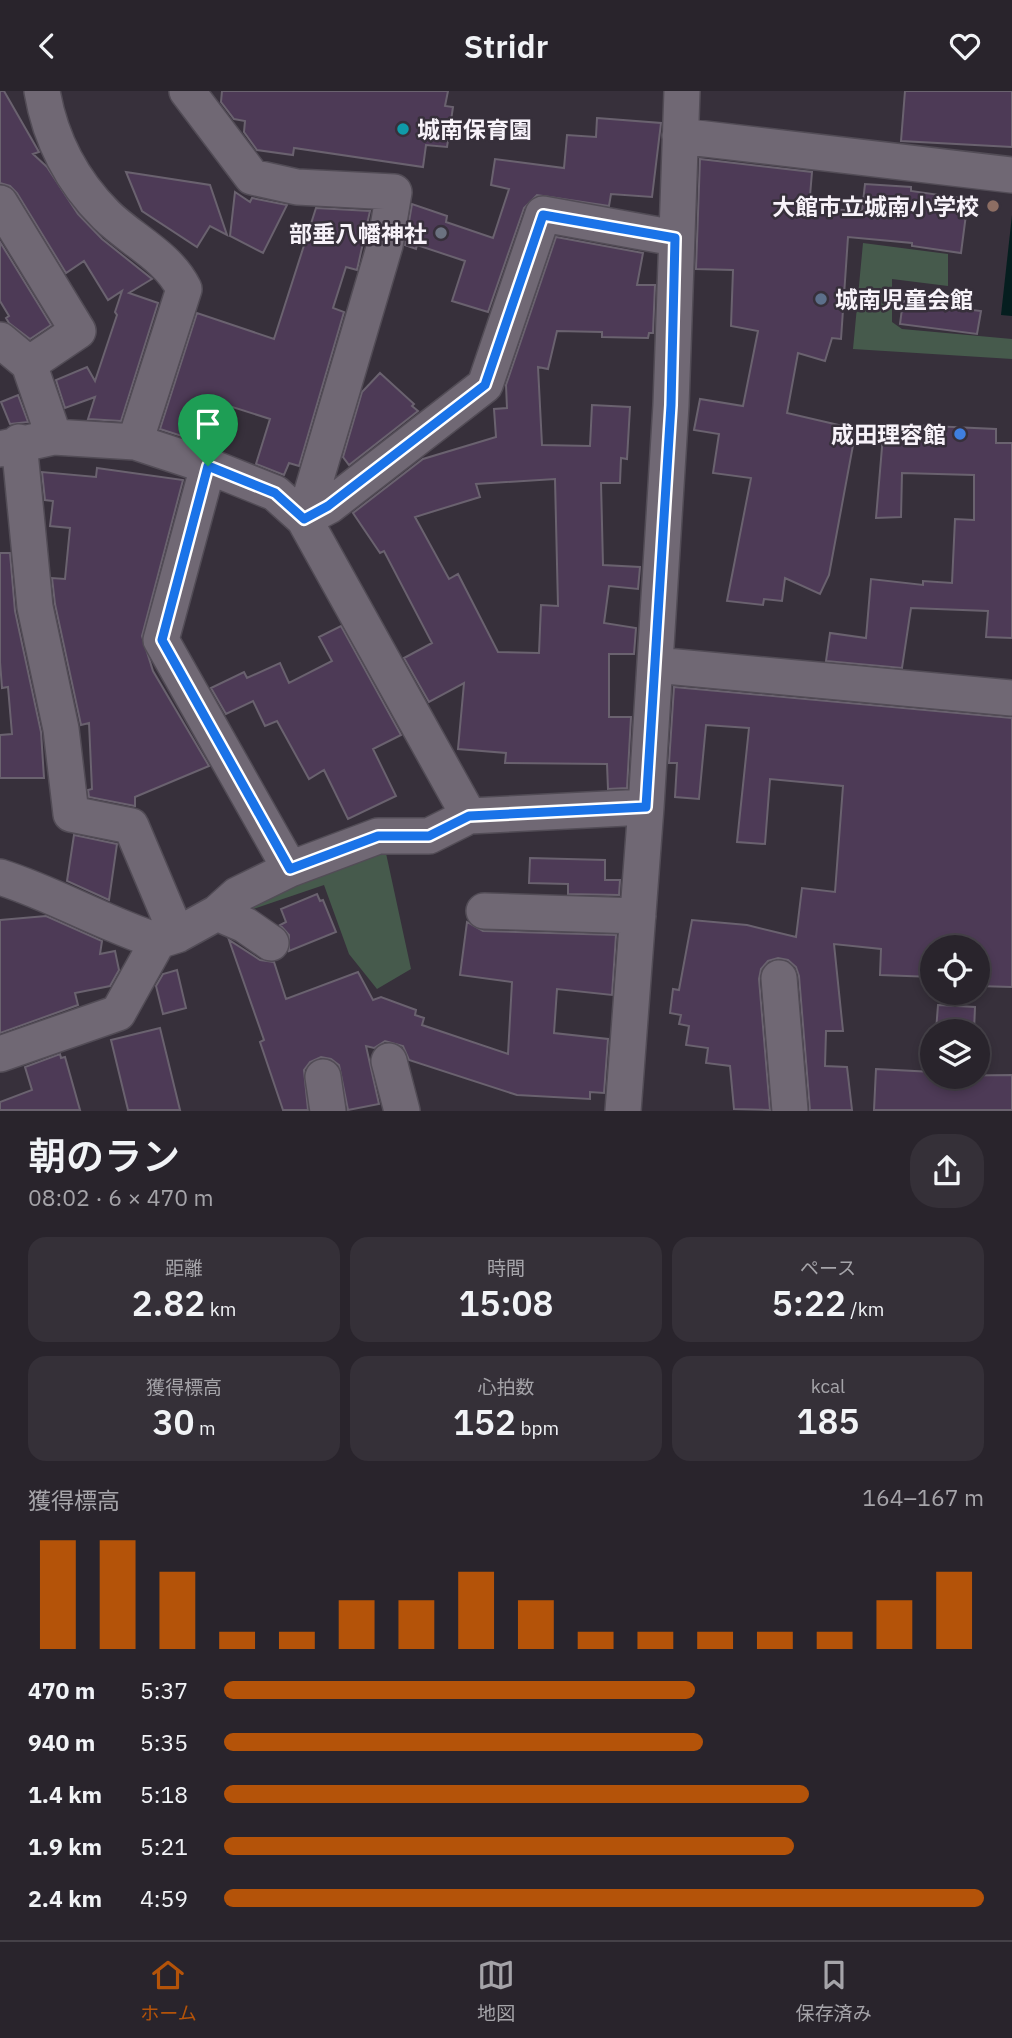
<!DOCTYPE html>
<html lang="ja">
<meta charset="utf-8">
<style>
:root{--surface:#29242c;--page:#353038;--text:#f1f3f6;--muted:#a5a4a9;--line:#454148;--accent:#b45309}
body{margin:0;font-family:"IBM Plex Sans","Noto Sans JP",sans-serif;background:var(--page);color:var(--text);height:100vh;display:flex;flex-direction:column;font-size:26px;white-space:nowrap}
*{box-sizing:border-box;margin:0}
p{font-size:23px;color:var(--muted)}
.icon{flex:none;width:38px;height:38px;fill:none;stroke:currentColor;stroke-width:2;stroke-linecap:round;stroke-linejoin:round}
.map{position:relative;height:1020px;overflow:hidden}
.drawer{display:flex;flex-direction:column;background:var(--surface);flex:1}
.drawer>*{flex:none}
.controls{position:absolute;left:920px;top:844px;display:grid;gap:14px}
.controls a{display:grid;place-items:center;width:70px;height:70px;border-radius:50%;background:var(--surface);box-shadow:0 4px 10px #0003,0 0 0 2px var(--line);font-size:35px}
.pin{position:absolute;display:grid;place-items:center;width:60px;height:60px;color:#fff;margin:-72px -30px;border-radius:50% 50% 50% 0;rotate:-45deg;box-shadow:0 0 7px #0007}
.pin .icon{rotate:45deg}
.round{display:grid;place-items:center;flex:none;width:74px;height:74px;border-radius:28px;background:var(--page)}
.overview{display:flex;align-items:center;justify-content:space-between;height:119px;padding:0 28px}
h1{font-size:38px;font-weight:600;line-height:52px}
.metrics{display:grid;grid-template-columns:repeat(3,1fr);gap:10px;height:119px;padding:7px 28px}
.metrics div{display:grid;align-content:center;border-radius:18px;background:var(--page);text-align:center}
.metrics b{font-size:35px;font-weight:600}
.metrics small{font-size:19px;font-weight:400}
.metrics p{font-size:19px}
.chart{height:196px;padding:14px 28px}
.chart p{display:flex;justify-content:space-between}
.chart svg{width:100%;height:126px;margin-top:7px;stroke:var(--accent);stroke-width:6}
ul{padding:0 28px;list-style:none;font-size:23px}
li{display:grid;grid-template-columns:112px 84px 1fr;align-items:center;height:52px}
li i{height:18px;border-radius:9px;background:var(--accent)}
header{display:flex;justify-content:space-between;align-items:center;height:91px;padding:0 28px;background:var(--surface);font-size:32px;font-weight:600}
.tabs{display:flex;justify-content:space-around;align-items:center;height:98px;border-top:2px solid var(--line);background:var(--surface);font-size:19px;color:var(--muted)}
.tabs a{display:grid;justify-items:center;gap:4px}
.tabs .current{color:var(--accent)}
.map>svg:first-child{display:block}
</style>
<header><svg class="icon" aria-label="back" viewBox="0 0 24 24"><path d="M15 5l-7 7 7 7"/></svg>Stridr<svg class="icon" aria-label="heart" viewBox="0 0 24 24"><path d="M12 20l-8-8c-3-5 5-10 8-4 3-6 11-1 8 4z"/></svg></header>
<div class="map">
<svg width="1012" height="1020" viewBox="0 0 1012 1020">
<rect width="100%" height="100%" fill="#37303b"/>
<!-- green -->
<path fill="#465a4c" d="M 863,152 L 948,163 L 948,195 L 892,188 L 892,231 L 902,238 L 1012,248 L 1012,268 L 853,258 Z
M 384,753 L 411,878 L 377,898 L 349,863 L 324,794 L 250,819 L 244,806 Z"/>
<!-- water -->
<path fill="#051e1f" d="M 1012,124 L 1012,225 L 1001,224 Z"/>
<!-- building -->
<path fill="#4d3a56" stroke="#6a626f" stroke-width="2" fill-rule="evenodd" d="M 0,0 L 4,0 L 39,61 L 33,63 L 47,76 L 78,123 L 102,148 L 152,188 L 129,202 L 158,212 L 121,330 L 88,328 L 95,306 L 65,317 L 56,289 L 87,276 L 95,290 L 117,224 L 115,221 L 122,200 L 108,209 L 84,170 L 66,182 L 17,102 L 10,95 L 0,92 Z
M 222,0 L 448,0 L 445,15 L 453,16 L 447,56 L 426,54 L 423,76 L 294,57 L 293,64 L 257,59 L 244,41 L 245,30 L 234,28 L 221,11 Z
M 905,0 L 1012,0 L 1012,56 L 901,50 Z
M 597,27 L 661,32 L 652,106 L 611,103 L 609,115 L 537,104 L 524,117 L 488,221 L 452,210 L 465,170 L 417,154 L 416,158 L 405,154 L 412,113 L 447,125 L 446,131 L 493,147 L 509,98 L 491,94 L 495,68 L 564,77 L 567,44 L 596,46 Z
M 700,68 L 812,81 L 809,117 L 862,120 L 865,93 L 911,96 L 911,100 L 968,108 L 961,162 L 912,155 L 912,152 L 848,146 L 841,248 L 832,247 L 825,270 L 798,262 L 787,322 L 856,338 L 829,484 L 820,503 L 785,487 L 782,510 L 764,508 L 763,514 L 727,510 L 751,387 L 713,382 L 719,343 L 694,339 L 700,308 L 743,315 L 758,240 L 731,235 L 733,179 L 696,178 Z
M 126,81 L 210,94 L 227,144 L 210,135 L 197,156 L 142,120 Z
M 235,101 L 250,111 L 252,107 L 287,114 L 263,162 L 230,145 Z
M 316,117 L 370,120 L 357,179 L 346,176 L 333,217 L 344,221 L 299,375 L 289,372 L 284,384 L 256,373 L 270,328 L 201,306 L 188,347 L 160,338 L 197,222 L 274,248 Z
M 556,146 L 643,162 L 637,194 L 655,194 L 653,242 L 649,242 L 648,247 L 602,246 L 602,241 L 557,240 L 548,278 L 538,276 L 542,354 L 590,355 L 592,314 L 630,316 L 627,368 L 621,367 L 620,392 L 601,392 L 603,474 L 640,476 L 638,498 L 609,495 L 604,532 L 636,537 L 634,563 L 609,563 L 609,626 L 631,626 L 627,697 L 608,698 L 607,673 L 505,672 L 506,662 L 458,658 L 464,592 L 429,611 L 404,567 L 432,552 L 384,460 L 380,462 L 353,422 L 423,368 L 496,346 L 494,318 L 507,317 L 506,294 ZM 555,388 L 558,515 L 541,514 L 539,562 L 498,561 L 458,483 L 449,488 L 415,426 L 480,406 L 476,393 Z
M 0,151 L 51,234 L 30,248 L 9,232 L 6,227 L 9,225 L 0,210 Z
M 903,210 L 981,220 L 977,243 L 900,233 Z
M 380,282 L 414,313 L 412,315 L 418,320 L 349,374 L 343,366 L 362,301 Z
M 18,304 L 28,331 L 10,333 L 1,311 Z
M 884,333 L 909,337 L 909,334 L 996,338 L 996,352 L 1012,352 L 1012,547 L 986,546 L 988,520 L 911,517 L 902,577 L 826,570 L 830,542 L 866,547 L 871,488 L 923,494 L 923,490 L 952,492 L 955,428 L 974,429 L 974,384 L 902,382 L 901,426 L 876,427 Z
M 97,377 L 183,389 L 142,545 L 153,580 L 209,675 L 135,706 L 135,715 L 89,706 L 88,699 L 92,698 L 89,632 L 81,634 L 55,513 L 52,487 L 65,488 L 70,437 L 50,435 L 53,410 L 45,409 L 42,381 L 96,386 Z
M 0,462 L 10,462 L 15,520 L 41,641 L 44,687 L 0,687 L 0,644 L 12,643 L 8,596 L 2,597 L 0,571 Z
M 341,535 L 401,644 L 373,658 L 396,705 L 348,728 L 324,679 L 309,688 L 277,630 L 265,635 L 253,610 L 226,623 L 211,597 L 244,581 L 247,587 L 280,572 L 289,592 L 332,570 L 319,546 Z
M 674,596 L 1012,627 L 1012,896 L 978,895 L 978,856 L 933,856 L 933,886 L 880,884 L 881,858 L 834,853 L 843,940 L 826,940 L 825,975 L 847,976 L 852,1019 L 810,1019 L 799,885 L 796,876 L 788,869 L 778,867 L 768,870 L 761,878 L 759,888 L 770,1019 L 734,1018 L 730,975 L 706,972 L 708,957 L 686,954 L 689,935 L 679,933 L 681,924 L 670,922 L 673,898 L 679,899 L 692,829 L 747,834 L 796,846 L 802,797 L 835,801 L 843,695 L 770,688 L 765,753 L 737,751 L 749,637 L 706,634 L 699,708 L 675,706 L 677,672 L 669,672 Z
M 74,744 L 117,753 L 109,809 L 67,790 Z
M 530,767 L 605,769 L 605,789 L 620,789 L 619,804 L 568,803 L 568,793 L 529,792 Z
M 317,803 L 320,810 L 323,809 L 336,841 L 289,860 L 289,844 L 280,834 L 286,831 L 281,818 Z
M 46,825 L 102,850 L 100,863 L 115,860 L 119,879 L 110,895 L 75,902 L 78,914 L 0,942 L 0,829 Z
M 467,831 L 483,840 L 616,844 L 612,904 L 557,898 L 554,942 L 608,948 L 604,1002 L 590,1001 L 590,1008 L 517,1004 L 409,969 L 403,955 L 385,950 L 374,957 L 366,955 L 379,1013 L 348,1019 L 339,974 L 331,968 L 321,966 L 310,971 L 304,979 L 308,1019 L 283,1019 L 260,951 L 264,949 L 229,849 L 260,869 L 274,871 L 286,908 L 358,881 L 373,909 L 381,906 L 416,919 L 415,924 L 424,927 L 422,934 L 508,963 L 512,891 L 460,884 Z
M 177,879 L 186,917 L 163,923 L 156,895 L 163,883 Z
M 938,914 L 975,916 L 974,940 L 936,940 Z
M 160,937 L 180,1019 L 128,1019 L 111,949 Z
M 60,963 L 61,967 L 65,966 L 80,1019 L 0,1019 L 0,1011 L 32,999 L 25,976 Z
M 876,978 L 933,981 L 933,985 L 1012,984 L 1012,1019 L 874,1019 Z"/>
<g fill="none" stroke-linecap="round" stroke-linejoin="round">
<defs>
<path id="minor" d="M 42,0 C 50,47 72,90 106,124 C 131,149 168,165 184,198 L 135,351
M 187,0 L 252,86 L 297,96 L 394,101 L 385,154 L 304,428
M 680,45 L 1012,84
M 0,112 L 78,240 L 29,273 L 54,346
M 0,249 L 29,273
M 19,351 L 35,516 L 61,638 L 71,723 L 131,735 L 177,844 L 217,822 L 245,834 L 271,852
M 0,358 L 54,346 L 135,351 L 208,375 L 275,402 L 304,428 L 469,725 L 646,716
M 208,375 L 161,549 L 290,778 L 378,745 L 429,745 L 469,725
M 304,428 L 329,415 L 485,294 L 543,123 L 675,147
M 655,574 L 1012,607
M 0,786 C 54,803 102,832 158,850
M 484,820 L 638,825
M 217,822 L 237,804 L 290,778
M 779,887 L 790,1020
M 0,963 L 118,922 L 158,850 L 177,844
M 389,970 L 402,1020
M 323,986 L 328,1020
M 623,1020 L 646,716 L 671,314 L 682,0"/>
</defs>
<!-- minor casing -->
<use href="#minor" stroke="#524c56" stroke-width="38"/>
<!-- minor -->
<use href="#minor" stroke="#706874" stroke-width="35"/>
</g>
<g fill="none" stroke-linecap="round" stroke-linejoin="round">
<defs>
<path id="route" d="M 543,124 L 675,147 L 671,314 L 646,716 L 469,725 L 429,745 L 378,745 L 290,778 L 162,549 L 208,375 L 275,402 L 304,428 L 328,415 L 485,294 Z"/>
</defs>
<!-- route casing -->
<use href="#route" stroke="#fff" stroke-width="14"/>
<!-- route -->
<use href="#route" stroke="#1a73e8" stroke-width="9"/>
</g>
<!-- markers -->
<circle fill="#0f9aa8" stroke="#37303b" stroke-width="2.5" cx="403" cy="38" r="7"/>
<circle fill="#8d6e63" stroke="#37303b" stroke-width="2.5" cx="993" cy="115" r="7"/>
<circle fill="#6b7280" stroke="#37303b" stroke-width="2.5" cx="441" cy="142" r="7"/>
<circle fill="#5c6f8a" stroke="#37303b" stroke-width="2.5" cx="821" cy="208" r="7"/>
<circle fill="#3f7fe0" stroke="#37303b" stroke-width="2.5" cx="960" cy="343" r="7"/>
<g text-anchor="middle" dominant-baseline="central" stroke-width="5" stroke-linejoin="round" paint-order="stroke">
<!-- poi labels -->
<g font-size="23" font-weight="bold" fill="#f7f2f9" stroke="#37303b" text-anchor="end">
<text x="417" y="38" text-anchor="start">城南保育園</text>
<text x="979" y="115">大館市立城南小学校</text>
<text x="427" y="142">部垂八幡神社</text>
<text x="835" y="208" text-anchor="start">城南児童会館</text>
<text x="946" y="343">成田理容館</text>
</g>
</g>
</svg>
<div class="controls">
<a><svg class="icon" aria-label="locate" viewBox="0 0 24 24"><circle cx="12" cy="12" r="6"/><path d="M12 2v4M12 18v4M2 12h4M18 12h4"/></svg></a>
<a><svg class="icon" aria-label="layers" viewBox="0 0 24 24"><path d="M12 4l9 5-9 5-9-5zM3 14l9 5 9-5"/></svg></a>
</div>
<div class="pin" style="left:208px;top:375px;background:#1e9e55"><svg class="icon" aria-label="arrive" viewBox="0 0 24 24"><path d="M6 21V4h12l-3 4 3 4H6"/></svg></div>
</div>
<section class="drawer">
<div class="overview"><div><h1>朝のラン</h1><p>08:02 · 6 × 470 m</p></div><a class="round"><svg class="icon" aria-label="share" viewBox="0 0 24 24"><path d="M12 15V3M7 8l5-5 5 5M5 13v7h14v-7"/></svg></a></div>
<div class="metrics">
<div><p>距離</p><b>2.82<small> km</small></b></div>
<div><p>時間</p><b>15:08</b></div>
<div><p>ペース</p><b>5:22<small> /km</small></b></div>
</div>
<div class="metrics">
<div><p>獲得標高</p><b>30<small> m</small></b></div>
<div><p>心拍数</p><b>152<small> bpm</small></b></div>
<div><p>kcal</p><b>185</b></div>
</div>
<div class="chart"><p><span>獲得標高</span>164–167 m</p>
<svg viewBox="0 0 160 44" preserveAspectRatio="none"><path d="M5 44V6M15 44V6M25 44V17M35 44V38M45 44V38M55 44V27M65 44V27M75 44V17M85 44V27M95 44V38M105 44V38M115 44V38M125 44V38M135 44V38M145 44V27M155 44V17"/></svg>
</div>
<ul>
<li><b>470 m</b>5:37<i style="width:62%"></i></li>
<li><b>940 m</b>5:35<i style="width:63%"></i></li>
<li><b>1.4 km</b>5:18<i style="width:77%"></i></li>
<li><b>1.9 km</b>5:21<i style="width:75%"></i></li>
<li><b>2.4 km</b>4:59<i style="width:100%"></i></li>
</ul>
</section>
<nav class="tabs">
<a class="current"><svg class="icon" aria-label="home" viewBox="0 0 24 24"><path d="M3 11l9-7 9 7M6 9v11h12V9"/></svg>ホーム</a>
<a><svg class="icon" aria-label="map" viewBox="0 0 24 24"><path d="M3 6l6-2 6 2 6-2v14l-6 2-6-2-6 2zM9 4v14M15 6v14"/></svg>地図</a>
<a><svg class="icon" aria-label="saved" viewBox="0 0 24 24"><path d="M7 4h10v16l-5-4-5 4z"/></svg>保存済み</a>
</nav>
